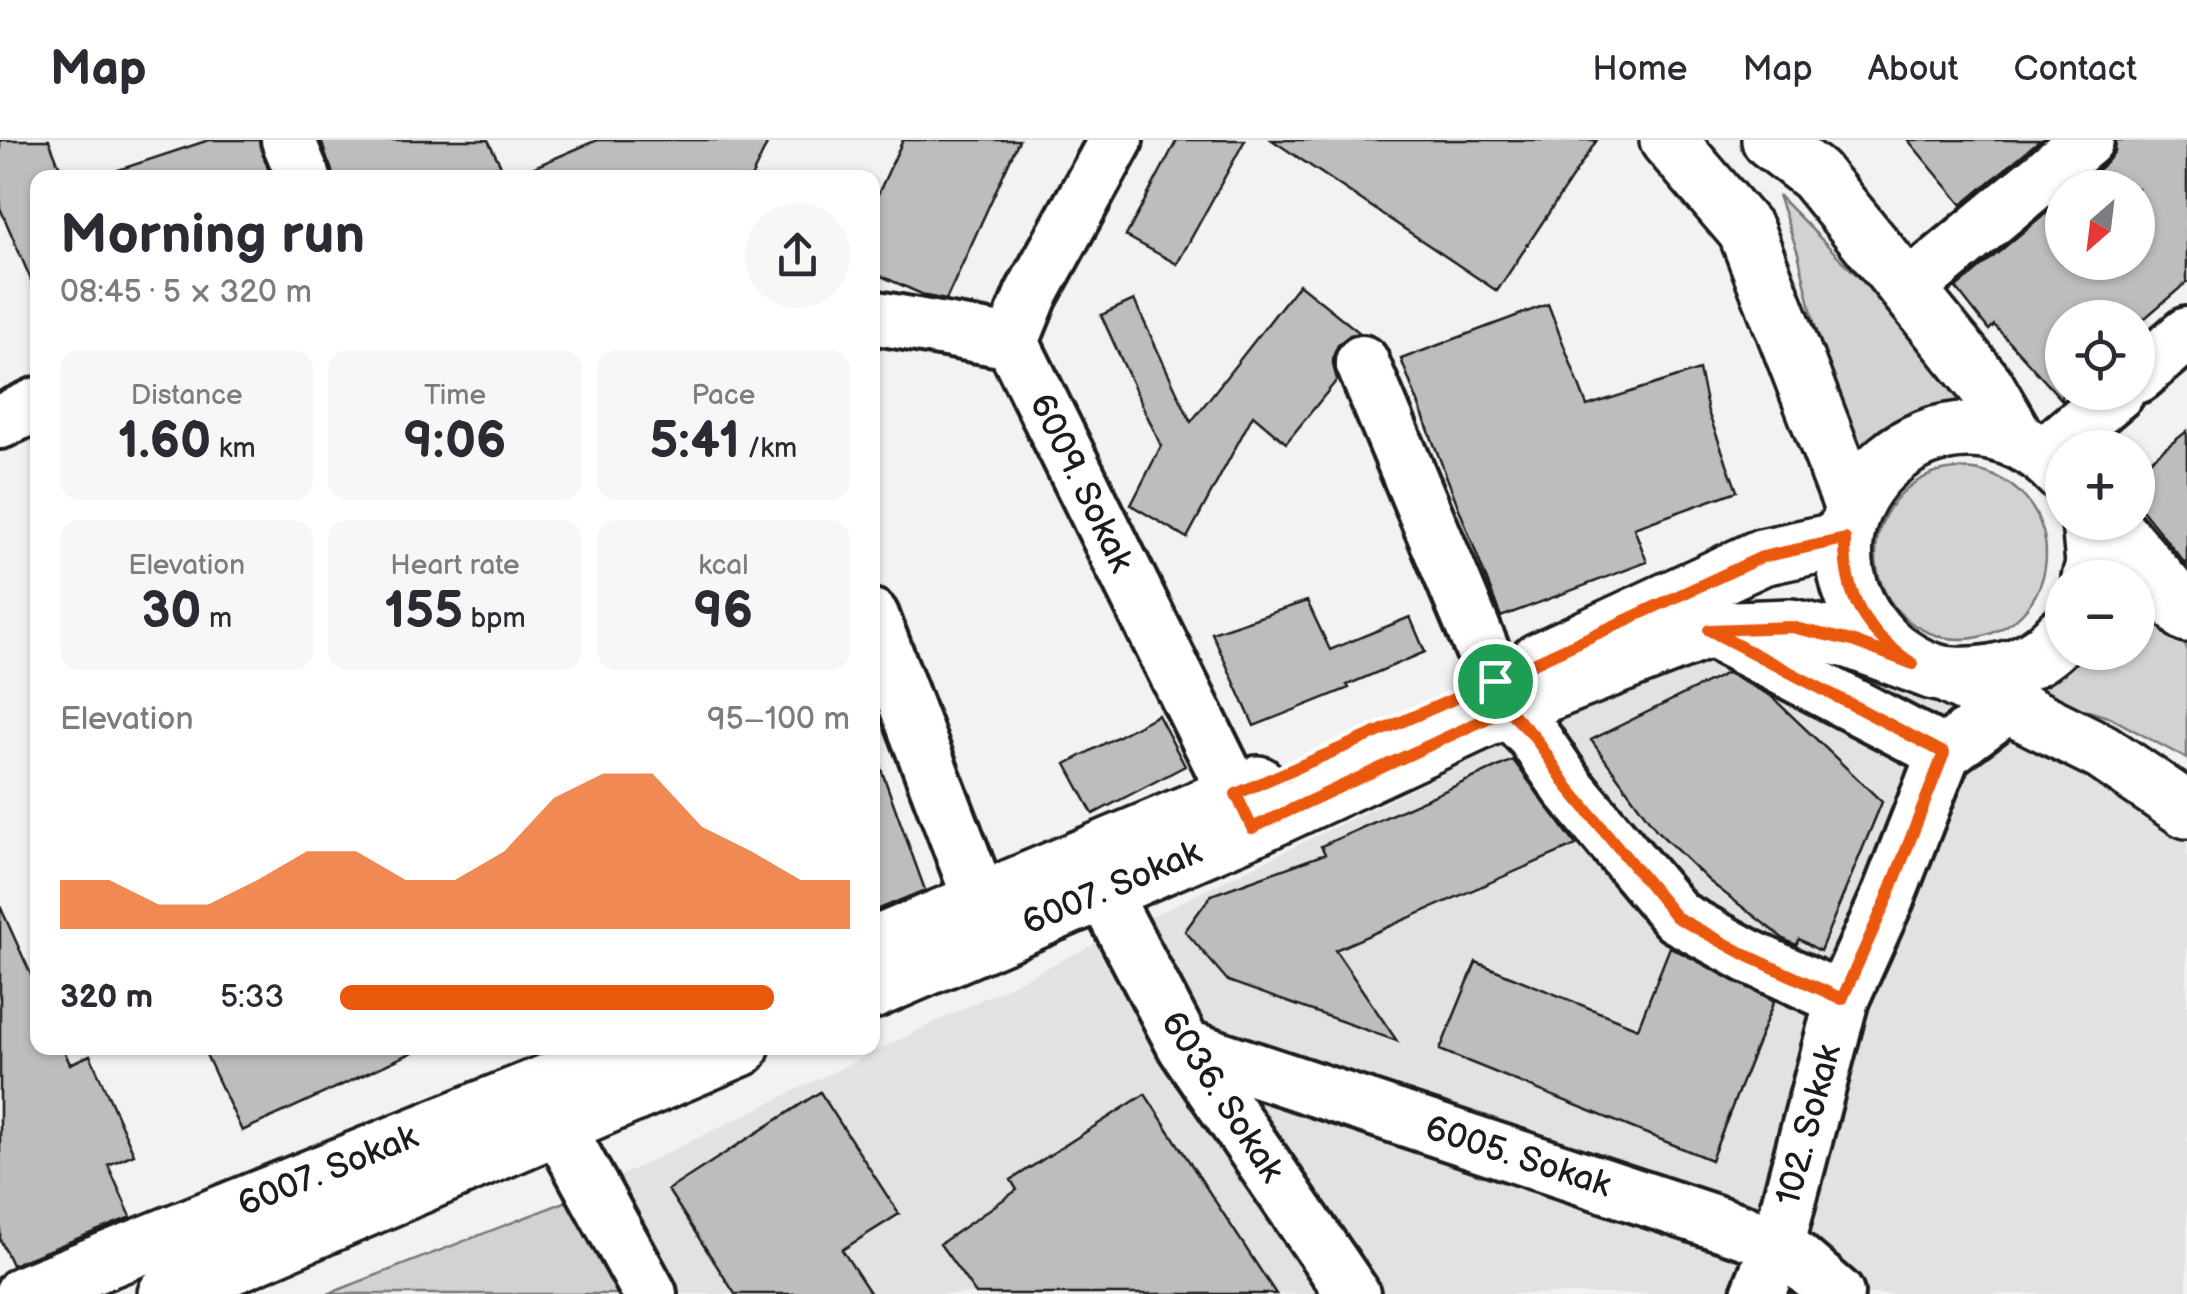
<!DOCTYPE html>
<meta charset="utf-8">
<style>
:root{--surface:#fff;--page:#f7f7f7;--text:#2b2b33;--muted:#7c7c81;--line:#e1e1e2;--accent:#ea580c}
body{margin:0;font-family:"Balsamiq Sans",sans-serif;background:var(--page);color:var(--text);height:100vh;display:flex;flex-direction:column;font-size:38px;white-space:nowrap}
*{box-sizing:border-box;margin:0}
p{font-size:32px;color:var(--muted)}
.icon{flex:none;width:55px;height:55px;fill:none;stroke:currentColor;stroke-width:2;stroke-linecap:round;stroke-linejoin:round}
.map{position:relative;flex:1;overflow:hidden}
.details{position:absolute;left:30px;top:30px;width:850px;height:885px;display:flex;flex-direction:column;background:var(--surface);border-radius:20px;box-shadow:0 2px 8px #0004}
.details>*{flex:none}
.needle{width:65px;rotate:208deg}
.buttons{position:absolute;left:2045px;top:30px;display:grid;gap:20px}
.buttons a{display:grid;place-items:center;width:110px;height:110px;border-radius:50%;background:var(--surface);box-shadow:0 2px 8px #0004;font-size:50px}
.pin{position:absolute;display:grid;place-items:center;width:85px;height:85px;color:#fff;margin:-42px;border:5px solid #fff;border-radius:50%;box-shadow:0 2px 10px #0007}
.round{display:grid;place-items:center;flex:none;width:105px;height:105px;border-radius:52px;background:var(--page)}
.head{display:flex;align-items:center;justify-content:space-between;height:170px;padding:0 30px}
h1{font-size:55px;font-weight:600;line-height:75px}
.figures{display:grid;grid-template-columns:repeat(3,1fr);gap:15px;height:170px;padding:10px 30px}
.figures div{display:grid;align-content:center;border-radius:20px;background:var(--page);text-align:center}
.figures b{font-size:50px;font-weight:600}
.figures small{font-size:28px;font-weight:400}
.figures p{font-size:28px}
.chart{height:280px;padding:20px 30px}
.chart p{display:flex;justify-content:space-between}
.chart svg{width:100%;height:180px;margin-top:10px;fill:var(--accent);opacity:.7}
ul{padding:0 30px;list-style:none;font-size:32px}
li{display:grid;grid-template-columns:160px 120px 1fr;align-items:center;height:75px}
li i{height:25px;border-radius:12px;background:var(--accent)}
header{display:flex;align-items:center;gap:60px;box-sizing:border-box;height:140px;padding:0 50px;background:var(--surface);border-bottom:2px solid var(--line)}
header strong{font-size:48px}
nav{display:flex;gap:55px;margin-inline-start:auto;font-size:35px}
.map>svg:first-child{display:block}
</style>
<header>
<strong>Map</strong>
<nav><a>Home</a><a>Map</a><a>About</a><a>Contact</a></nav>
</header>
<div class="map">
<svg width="2187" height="1154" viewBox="0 0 2187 1154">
<rect width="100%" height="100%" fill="#f2f2f2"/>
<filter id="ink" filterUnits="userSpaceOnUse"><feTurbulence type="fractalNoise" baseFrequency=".01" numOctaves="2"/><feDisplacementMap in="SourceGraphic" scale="20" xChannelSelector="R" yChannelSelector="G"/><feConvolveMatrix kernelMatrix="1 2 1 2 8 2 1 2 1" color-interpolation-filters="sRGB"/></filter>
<g filter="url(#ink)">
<!-- built -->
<path fill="#e2e2e2" d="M 1801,505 L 1942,557 L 2187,696 L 2187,1154 L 628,1154 L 575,1058 L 1695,511 Z"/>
<!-- green -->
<path fill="#d2d2d2" stroke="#777" stroke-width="2.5" d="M 1778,55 L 1981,262 L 1926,268 L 1885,289 L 1846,319 L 1798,113 Z
M1876 414a85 85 0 1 1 170 0a85 85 0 1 1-170 0Z
M 2138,451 L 2187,508 L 2187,619 L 2111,578 L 2033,554 L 2051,523 L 2062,512 L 2138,512 Z
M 575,1058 L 628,1154 L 328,1154 Z"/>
<!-- building -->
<path fill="#bdbdbd" stroke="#1c1c1c" stroke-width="2.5" d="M 0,0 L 49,0 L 64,38 L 38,38 L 38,156 L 0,68 Z
M 209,0 L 259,0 L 271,38 L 119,38 L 118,30 Z
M 321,0 L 488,0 L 507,38 L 333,38 Z
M 597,0 L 769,0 L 751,38 L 509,38 Z
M 903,0 L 1019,0 L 946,160 L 926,156 L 872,132 L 872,67 Z
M 1177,0 L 1245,0 L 1177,124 L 1126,96 Z
M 1272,0 L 1597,0 L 1497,151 Z
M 1908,0 L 2040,0 L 1962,65 Z
M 2116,0 L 2187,0 L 2187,142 L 2145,178 L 2062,178 L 2062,260 L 1994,185 L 1989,190 L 1956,148 L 2062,59 L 2062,122 L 2138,122 L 2138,48 L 2077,48 L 2107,22 L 2115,11 Z
M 1299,144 L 1360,193 L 1350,195 L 1338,205 L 1332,219 L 1337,240 L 1286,303 L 1253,275 L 1187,398 L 1131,365 L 1161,306 L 1101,175 L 1134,160 L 1191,282 Z
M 1548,164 L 1587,266 L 1699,230 L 1708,272 L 1737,351 L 1634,388 L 1647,422 L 1501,477 L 1401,219 Z
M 2187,291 L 2187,426 L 2138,365 L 2138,330 Z
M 1307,461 L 1330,510 L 1410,477 L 1425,512 L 1347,545 L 1349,548 L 1254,586 L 1212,493 Z
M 1727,533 L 1771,556 L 1882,662 L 1820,811 L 1799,799 L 1796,805 L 1785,800 L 1709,741 L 1657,691 L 1591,600 Z
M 1158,575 L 1185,626 L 1093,674 L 1066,624 Z
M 877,618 L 925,750 L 872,772 L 872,619 Z
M 1513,620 L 1576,705 L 1335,810 L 1397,901 L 1228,841 L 1185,791 L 1211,755 L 1325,714 L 1321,706 Z
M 0,766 L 38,850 L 38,908 L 63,908 L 70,924 L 90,915 L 134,1014 L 108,1025 L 131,1077 L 12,1125 L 0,1099 Z
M 1670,807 L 1774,861 L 1711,1020 L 1440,910 L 1476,822 L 1638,888 Z
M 203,908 L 422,908 L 242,991 Z
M 820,952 L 899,1074 L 842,1110 L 871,1154 L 735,1154 L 668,1050 Z
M 1145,954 L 1276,1154 L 976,1154 L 940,1104 L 1017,1050 L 1011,1040 Z"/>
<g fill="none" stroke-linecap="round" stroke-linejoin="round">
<defs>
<path id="street" d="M 288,0 L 304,38
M 1116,0 L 1031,155 L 1012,202 L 1252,688
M 1908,149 L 2087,0
M 872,177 L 1012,202
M 1362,222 L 1507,569 L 1533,596 L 1568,647 L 1677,777 L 1748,816 L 1842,859
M 2138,236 L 2187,194
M 0,282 L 38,264
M 2045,314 L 2118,252
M 872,476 L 995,799
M 1709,490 L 1944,613
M 1103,752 L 1184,906 L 1353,1154
M 1184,906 L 1778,1103 L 1837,1154
M 558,986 L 650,1154
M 1758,1154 L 1778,1103 L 1842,859 L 1887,759 L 1944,613 L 2009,565"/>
<path id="secondary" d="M 1538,521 L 1762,417 L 1845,399
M 872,806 L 1258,644
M 872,851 L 1252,688 L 1507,569 L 1709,490 L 1791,487 L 1852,501 L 1913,524
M 23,1154 L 633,908
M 166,1154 L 741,908"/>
<path id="primary" d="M 1668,0 L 1746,91 L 1853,368
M 1770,0 L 1815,35 L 1986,246 L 2016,298
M 2062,334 C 1950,213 1773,367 1875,492 C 1893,514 1924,534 1953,535 C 1994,537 2035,527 2062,494
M 2090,382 L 2094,424 L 2090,438
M 2109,382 L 2187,474
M 1949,536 L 2102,612 L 2187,670"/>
</defs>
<!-- street casing -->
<use href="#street" stroke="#1c1c1c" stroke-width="60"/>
<!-- secondary casing -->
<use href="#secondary" stroke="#1c1c1c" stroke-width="62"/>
<!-- primary casing -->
<use href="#primary" stroke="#1c1c1c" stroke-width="62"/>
<!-- street -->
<use href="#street" stroke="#fff" stroke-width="52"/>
<!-- secondary -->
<use href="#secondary" stroke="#fff" stroke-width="55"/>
<!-- primary -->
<use href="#primary" stroke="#fff" stroke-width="55"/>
</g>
</g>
<g fill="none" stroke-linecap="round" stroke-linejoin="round" filter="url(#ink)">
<defs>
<path id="route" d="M 1845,399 C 1844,459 1865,491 1913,524 L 1852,501 L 1791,487 L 1709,490 L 1944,613 L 1887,759 L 1842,859 L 1748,816 L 1676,777 L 1568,647 L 1534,596 L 1507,569 L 1252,688 L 1236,654 L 1495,541 L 1762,417 Z"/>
</defs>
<!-- route casing -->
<use href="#route" stroke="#fff" stroke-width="20"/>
<!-- route -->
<use href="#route" stroke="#ea580c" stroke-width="12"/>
</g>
<g text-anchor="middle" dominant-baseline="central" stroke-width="8" stroke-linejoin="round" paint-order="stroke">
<!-- street labels -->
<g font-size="35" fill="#1c1c1c" stroke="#fff">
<text transform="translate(1081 343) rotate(64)">6009. Sokak</text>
<text transform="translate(1112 748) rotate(-23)">6007. Sokak</text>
<text transform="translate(1222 957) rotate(57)">6036. Sokak</text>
<text transform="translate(1809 985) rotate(-75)">102. Sokak</text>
<text transform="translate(1518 1017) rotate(18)">6005. Sokak</text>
<text transform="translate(328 1031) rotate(-22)">6007. Sokak</text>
</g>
</g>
</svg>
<div class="buttons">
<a><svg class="needle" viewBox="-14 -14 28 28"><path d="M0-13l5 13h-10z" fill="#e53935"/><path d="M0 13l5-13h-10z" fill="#7c7c81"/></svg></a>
<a><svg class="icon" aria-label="locate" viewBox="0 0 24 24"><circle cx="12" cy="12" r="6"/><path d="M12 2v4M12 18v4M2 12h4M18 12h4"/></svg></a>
<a>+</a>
<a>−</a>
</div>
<div class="pin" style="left:1495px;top:541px;background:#1e9e55"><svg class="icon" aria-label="arrive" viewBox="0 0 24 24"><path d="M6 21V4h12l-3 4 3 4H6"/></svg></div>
<section class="details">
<div class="head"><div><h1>Morning run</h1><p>08:45 · 5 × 320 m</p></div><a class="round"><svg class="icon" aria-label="share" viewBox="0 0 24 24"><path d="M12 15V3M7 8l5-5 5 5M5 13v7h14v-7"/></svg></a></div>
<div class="figures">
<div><p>Distance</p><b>1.60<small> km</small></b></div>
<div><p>Time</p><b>9:06</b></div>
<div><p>Pace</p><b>5:41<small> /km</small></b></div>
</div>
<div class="figures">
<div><p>Elevation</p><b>30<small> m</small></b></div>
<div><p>Heart rate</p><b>155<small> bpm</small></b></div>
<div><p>kcal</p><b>96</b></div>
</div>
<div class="chart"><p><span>Elevation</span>95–100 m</p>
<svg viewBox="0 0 160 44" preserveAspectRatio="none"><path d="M0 44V32L10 32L20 38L30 38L40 32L50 25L60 25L70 32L80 32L90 25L100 12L110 6L120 6L130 19L140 25L150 32L160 32V44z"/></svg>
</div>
<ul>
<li><b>320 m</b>5:33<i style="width:85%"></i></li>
</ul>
</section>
</div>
